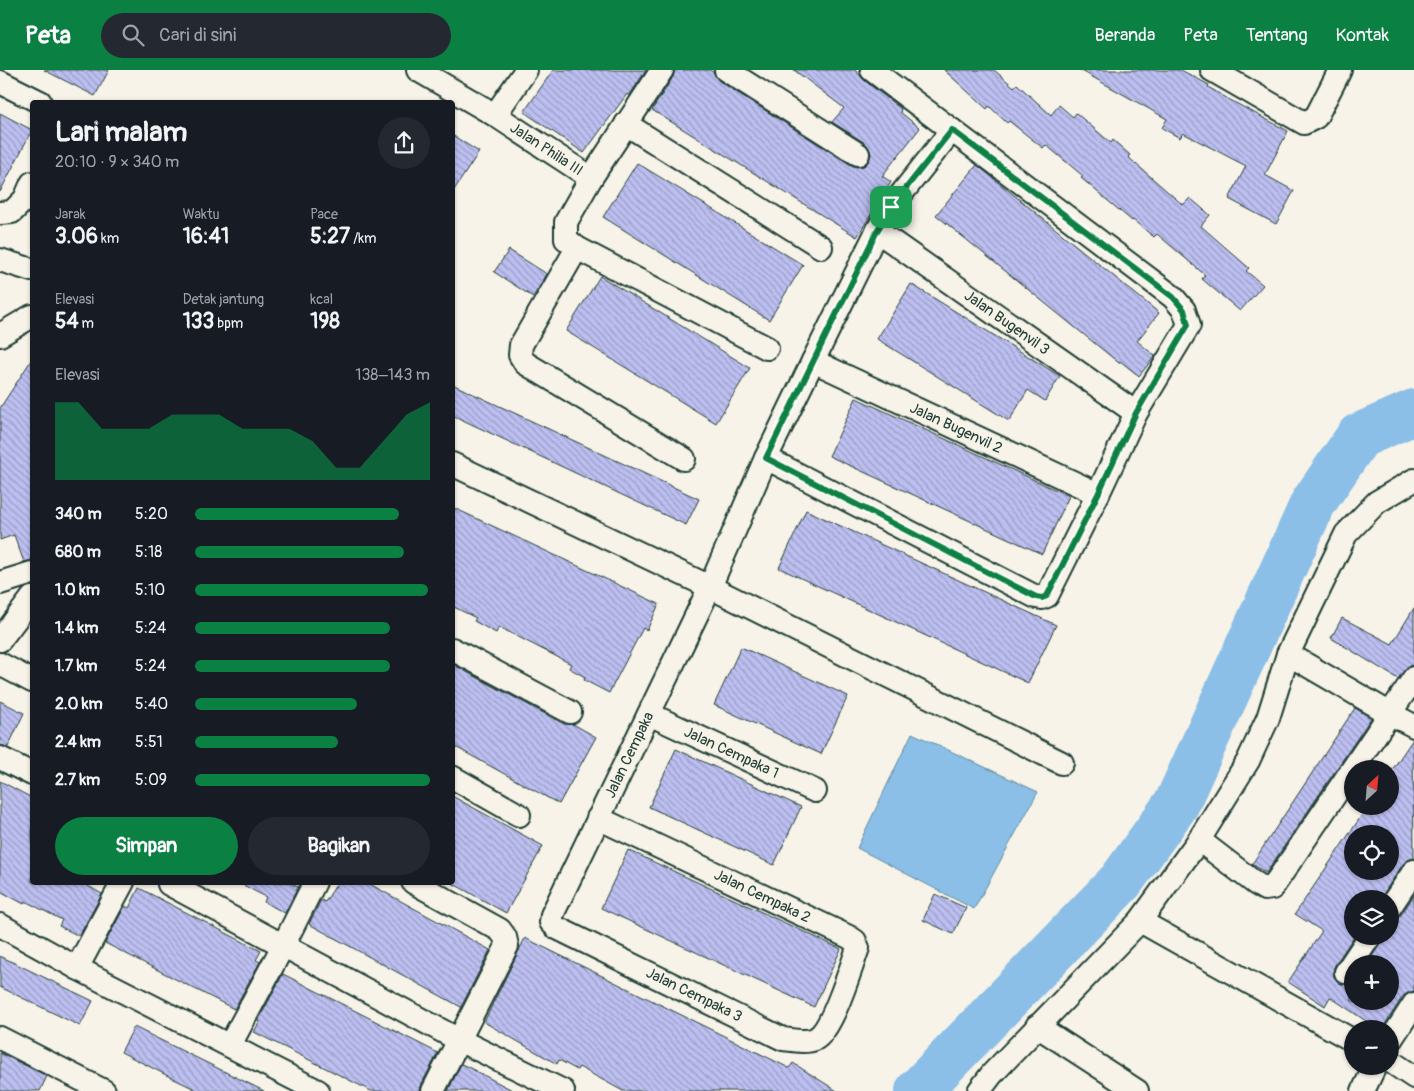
<!DOCTYPE html>
<html lang="id">
<meta charset="utf-8">
<style>
:root{--surface:#171b24;--page:#242831;--text:#f1f3f6;--muted:#9ea1a6;--accent:#0b8043}
body{margin:0;font-family:Pangolin,sans-serif;background:var(--page);color:var(--text);height:100vh;display:flex;flex-direction:column;font-size:19px;white-space:nowrap}
*{box-sizing:border-box;margin:0}
p{font-size:16px;color:var(--muted)}
.icon{flex:none;width:28px;height:28px;fill:none;stroke:currentColor;stroke-width:2;stroke-linecap:round;stroke-linejoin:round}
.map{position:relative;flex:1;overflow:hidden}
.drawer{position:absolute;left:30px;top:30px;width:425px;height:785px;display:flex;flex-direction:column;background:var(--surface);border-radius:5px;box-shadow:0 1px 4px #0004}
.drawer>*{flex:none}
.needle{width:32px;rotate:26deg}
.tools{position:absolute;left:1344px;top:690px;display:grid;gap:10px}
.tools a{display:grid;place-items:center;width:55px;height:55px;border-radius:50%;background:var(--surface);box-shadow:0 1px 4px #0004;font-size:25px}
.pin{position:absolute;display:grid;place-items:center;width:42px;height:42px;color:#fff;margin:-21px;border-radius:10px;box-shadow:0 2px 8px #0006}
.round{display:grid;place-items:center;flex:none;width:52px;height:52px;border-radius:26px;background:var(--page)}
.summary{display:flex;align-items:center;justify-content:space-between;height:85px;padding:0 25px}
h1{font-size:28px;font-weight:700;line-height:38px}
.stats{display:grid;grid-template-columns:repeat(3,1fr);gap:8px;height:85px;padding:5px 25px}
.stats div{display:grid;align-content:center}
.stats b{font-size:21px;font-weight:700}
.stats small{font-size:14px;font-weight:400}
.stats p{font-size:14px}
.chart{height:140px;padding:10px 25px}
.chart p{display:flex;justify-content:space-between}
.chart svg{width:100%;height:90px;margin-top:5px;fill:var(--accent);opacity:.7}
.button{display:flex;gap:10px;margin-top:auto;padding:10px 25px}
.button a{flex:1;height:58px;border-radius:30px;background:var(--accent);color:#fff;font-size:20px;font-weight:700;line-height:58px;text-align:center}
.button a+a{background:var(--page);color:var(--text)}
ul{padding:0 25px;list-style:none;font-size:16px}
li{display:grid;grid-template-columns:80px 60px 1fr;align-items:center;height:38px}
li i{height:12px;border-radius:6px;background:var(--accent)}
header{display:flex;align-items:center;gap:30px;box-sizing:border-box;height:70px;padding:0 25px;background:var(--accent);color:#fff}
header strong{font-size:24px}
nav{display:flex;gap:28px;margin-inline-start:auto;font-size:18px}
.search{width:350px;height:45px;background:var(--page);display:flex;align-items:center;gap:12px;box-sizing:border-box;padding:0 18px;border-radius:28px;color:var(--muted);font-size:19px}
.map>svg:first-child{display:block}
</style>
<header>
<strong>Peta</strong>
<div class="search"><svg class="icon" aria-label="search" viewBox="0 0 24 24"><circle cx="10" cy="10" r="6"/><path d="M15 15l6 6"/></svg>Cari di sini</div>
<nav><a>Beranda</a><a>Peta</a><a>Tentang</a><a>Kontak</a></nav>
</header>
<div class="map">
<svg width="1414" height="1021" viewBox="0 0 1414 1021">
<defs>
<pattern id="building-back-hatch" width="6" height="6" patternUnits="userSpaceOnUse" patternTransform="scale(1.25)"><rect width="6" height="6" fill="#bdbff1"/><path d="M-1 5l2 2M0 0l6 6M5-1l2 2" fill="none" stroke="#999cc4"/></pattern>
</defs>
<rect width="100%" height="100%" fill="#f7f3e8"/>
<filter id="ink" filterUnits="userSpaceOnUse"><feTurbulence type="fractalNoise" baseFrequency=".02" numOctaves="2"/><feDisplacementMap in="SourceGraphic" scale="10" xChannelSelector="R" yChannelSelector="G"/><feConvolveMatrix kernelMatrix="1 2 1 2 8 2 1 2 1" color-interpolation-filters="sRGB"/></filter>
<g filter="url(#ink)">
<!-- water -->
<path fill="#8bbfe8" stroke="#608ba0" d="M 912,663 L 1038,722 L 974,839 L 857,778 Z"/>
<g fill="none" stroke-linecap="round" stroke-linejoin="round">
<!-- river -->
<path stroke="#8bbfe8" stroke-width="46" d="M 918,1021 L 1121,811 L 1177,733 L 1313,433 L 1359,366 L 1414,342"/>
</g>
<!-- building -->
<path fill="url(#building-back-hatch)" stroke="#1f3d34" fill-rule="evenodd" d="M 44,0 L 109,0 L 95,26 Z
M 553,0 L 646,0 L 629,26 L 627,24 L 584,83 L 524,42 Z
M 675,0 L 710,0 L 713,2 L 719,11 L 851,95 L 857,97 L 864,96 L 869,91 L 871,84 L 869,78 L 865,73 L 832,52 L 844,38 L 794,0 L 855,0 L 864,10 L 901,39 L 900,42 L 920,58 L 882,106 L 891,112 L 857,167 L 652,40 L 673,7 Z
M 944,0 L 994,0 L 1014,17 L 1017,14 L 1051,45 L 1059,35 L 1073,47 L 1076,43 L 1111,73 L 1113,70 L 1130,85 L 1128,87 L 1183,135 L 1190,128 L 1210,145 L 1201,156 L 1249,198 L 1246,201 L 1263,215 L 1240,241 L 1202,209 L 1205,205 L 1157,164 L 1154,167 L 1133,150 L 1132,151 L 1081,108 L 1083,106 L 1046,75 L 1043,78 L 1009,51 L 1007,53 L 989,36 L 987,39 Z
M 1080,0 L 1181,0 L 1209,15 L 1208,17 L 1230,30 L 1288,61 L 1265,105 L 1294,121 L 1276,154 L 1229,129 L 1246,96 L 1183,63 L 1180,68 L 1162,58 L 1167,49 Z
M 0,43 L 32,60 L 0,122 Z
M 452,65 L 479,82 L 452,123 Z
M 637,93 L 803,195 L 769,250 L 603,147 Z
M 977,95 L 1159,243 L 1137,271 L 1155,286 L 1139,306 L 1120,291 L 1119,293 L 936,145 Z
M 509,180 L 547,204 L 533,227 L 494,202 Z
M 600,206 L 750,298 L 716,353 L 566,261 Z
M 911,214 L 1060,306 L 1045,331 L 1028,320 L 1009,351 L 877,269 Z
M 32,289 L 32,490 L 24,492 L 14,465 L 0,470 L 0,338 Z
M 452,314 L 699,429 L 686,455 L 452,345 Z
M 856,328 L 1069,426 L 1042,484 L 829,386 Z
M 452,437 L 659,534 L 647,560 L 643,558 L 609,623 L 584,610 L 585,607 L 569,598 L 571,594 L 499,557 L 496,563 L 474,551 L 476,548 L 452,536 Z
M 806,440 L 1056,555 L 1028,613 L 779,498 Z
M 1414,538 L 1414,595 L 1408,596 L 1398,609 L 1331,568 L 1342,548 L 1392,574 Z
M 741,577 L 848,626 L 821,684 L 714,635 Z
M 452,594 L 564,654 L 573,654 L 596,667 L 559,734 L 452,675 Z
M 0,631 L 24,643 L 8,677 L 0,675 Z
M 1355,638 L 1371,648 L 1266,803 L 1252,794 Z
M 1413,669 L 1414,788 L 1408,790 L 1403,794 L 1380,829 L 1352,829 L 1352,866 L 1354,866 L 1335,895 L 1333,901 L 1334,907 L 1339,913 L 1346,915 L 1352,913 L 1352,931 L 1390,931 L 1390,894 L 1367,894 L 1381,873 L 1383,866 L 1390,866 L 1390,850 L 1396,848 L 1401,845 L 1414,825 L 1414,921 L 1408,923 L 1403,926 L 1382,959 L 1378,959 L 1330,927 L 1325,936 L 1288,912 L 1322,861 L 1295,844 L 1368,736 L 1390,736 L 1390,703 ZM 1352,764 L 1390,764 L 1390,801 L 1352,801 Z
M 676,679 L 801,737 L 774,795 L 649,737 Z
M 0,711 L 32,728 L 32,812 L 81,812 L 102,824 L 79,866 L 59,856 L 62,850 L 25,831 L 24,834 L 0,821 Z
M 452,726 L 543,776 L 506,843 L 452,813 Z
M 628,780 L 841,879 L 814,937 L 601,838 Z
M 237,812 L 288,812 L 298,817 L 285,843 L 264,832 L 266,827 Z
M 338,812 L 366,812 L 490,880 L 461,937 L 309,854 L 321,830 L 325,832 Z
M 139,818 L 261,881 L 256,890 L 260,892 L 234,939 L 105,873 L 125,836 L 129,838 Z
M 935,824 L 966,838 L 953,864 L 923,850 Z
M 525,868 L 789,998 L 793,993 L 837,1021 L 623,1021 L 579,997 L 577,1000 L 559,990 L 557,994 L 484,952 Z
M 0,886 L 93,931 L 80,956 L 0,917 Z
M 283,904 L 438,983 L 421,1015 L 420,1021 L 371,1021 L 254,962 L 260,951 L 258,951 Z
M 134,957 L 203,991 L 264,1021 L 199,1021 L 174,1009 L 121,982 Z
M 0,983 L 47,1006 L 40,1021 L 0,1021 Z
M 461,994 L 468,997 L 514,1021 L 448,1021 Z"/>
<g fill="none" stroke-linecap="round" stroke-linejoin="round">
<defs>
<g id="street">
<path id="s1" d="M 418,0 L 495,45 L 591,108"/>
<path d="M 662,0 L 591,108 L 566,152 L 566,169 L 577,178 L 767,278"/>
<path d="M 726,0 L 858,84"/>
<path d="M 1212,0 L 1304,53 L 1316,47 L 1340,0"/>
<path d="M 0,12 L 40,32"/>
<path d="M 495,45 L 526,0"/>
<path d="M 626,54 L 821,177"/>
<path d="M 0,143 L 12,142 L 25,129 L 32,113"/>
<path id="s2" d="M 877,161 L 1136,343"/>
<path d="M 577,178 L 521,275 L 520,285 L 525,293 L 684,389"/>
<path d="M 0,190 L 32,200"/>
<path d="M 0,265 L 32,246"/>
<path id="s3" d="M 813,291 L 1098,424"/>
<path d="M 766,388 L 1036,527 L 1042,528 L 1047,526 L 1098,424 L 1136,343 L 1189,255 L 1184,240 L 1173,227 L 872,0"/>
<path d="M 452,394 L 710,517 L 1062,693"/>
<path d="M 0,513 L 32,503"/>
<path d="M 0,570 L 32,528"/>
<path d="M 452,579 L 570,642"/>
<path d="M 1288,584 L 1389,643 L 1414,656"/>
<path d="M 0,594 L 32,611"/>
<path id="s4" d="M 649,644 L 815,721"/>
<path d="M 0,688 L 32,704"/>
<path d="M 452,707 L 519,745"/>
<path id="s5" d="M 598,748 L 849,867 L 855,871 L 858,878 C 851,897 832,961 815,969 C 806,973 792,970 783,969 L 557,858 L 551,852 L 552,845 L 710,517 L 766,388 L 813,291 L 877,161 L 891,137 L 952,60"/>
<path d="M 1199,770 L 1255,813 L 1265,819 L 1272,818 L 1414,608"/>
<path d="M 413,812 L 500,860 L 505,867 L 507,876 L 433,1021"/>
<path d="M 169,814 L 459,970 L 563,1021"/>
<path d="M 1390,837 L 1414,801"/>
<path d="M 1140,851 L 1352,970"/>
<path d="M 0,855 L 77,898 L 318,1021"/>
<path d="M 77,898 L 123,812"/>
<path d="M 1346,902 L 1370,866"/>
<path d="M 1037,956 L 1137,1021"/>
<path d="M 0,968 L 104,1021"/>
<path d="M 1390,971 L 1414,934"/>
<path d="M 230,975 L 283,876 L 315,812"/>
<path d="M 1390,991 L 1414,1007"/>
<path d="M 979,1021 L 992,1004 L 1140,851 L 1199,770 L 1248,691 L 1268,648 L 1288,584 L 1346,464 L 1377,432 L 1414,410"/>
<path d="M 1363,1021 L 1375,996"/>
</g>
</defs>
<!-- street casing -->
<use href="#street" stroke="#1f3d34" stroke-width="26"/>
<!-- street -->
<use href="#street" stroke="#f7f3e8" stroke-width="22"/>
</g>
</g>
<g fill="none" stroke-linecap="round" stroke-linejoin="round" filter="url(#ink)">
<defs>
<path id="route" d="M 952,60 L 1173,227 L 1184,240 L 1188,255 L 1136,343 L 1098,424 L 1047,526 L 1042,528 L 1036,527 L 766,388 L 877,161 L 891,137 Z"/>
</defs>
<!-- route casing -->
<use href="#route" stroke="#fff" stroke-width="10"/>
<!-- route -->
<use href="#route" stroke="#0b8043" stroke-width="6"/>
</g>
<g text-anchor="middle" dominant-baseline="central" stroke-width="4" stroke-linejoin="round" paint-order="stroke">
<!-- street labels -->
<g font-size="15" fill="#1f3d34" stroke="#f7f3e8">
<text stroke="none"><textPath href="#s1" startOffset="151">Jalan Philia III</textPath></text>
<text stroke="none"><textPath href="#s2" startOffset="159">Jalan Bugenvil 3</textPath></text>
<text stroke="none"><textPath href="#s3" startOffset="158">Jalan Bugenvil 2</textPath></text>
<text stroke="none"><textPath href="#s4" startOffset="91">Jalan Cempaka 1</textPath></text>
<text stroke="none"><textPath href="#s5" startOffset="872">Jalan Cempaka</textPath></text>
<text stroke="none"><textPath href="#s5" startOffset="182">Jalan Cempaka 2</textPath></text>
<text transform="translate(694 925) rotate(26)">Jalan Cempaka 3</text>
</g>
</g>
</svg>
<div class="tools">
<a><svg class="needle" viewBox="-14 -14 28 28"><path d="M0-13l5 13h-10z" fill="#e53935"/><path d="M0 13l5-13h-10z" fill="#9ea1a6"/></svg></a>
<a><svg class="icon" aria-label="locate" viewBox="0 0 24 24"><circle cx="12" cy="12" r="6"/><path d="M12 2v4M12 18v4M2 12h4M18 12h4"/></svg></a>
<a><svg class="icon" aria-label="layers" viewBox="0 0 24 24"><path d="M12 4l9 5-9 5-9-5zM3 14l9 5 9-5"/></svg></a>
<a>+</a>
<a>−</a>
</div>
<div class="pin" style="left:891px;top:137px;background:#1e9e55"><svg class="icon" aria-label="arrive" viewBox="0 0 24 24"><path d="M6 21V4h12l-3 4 3 4H6"/></svg></div>
<section class="drawer">
<div class="summary"><div><h1>Lari malam</h1><p>20:10 · 9 × 340 m</p></div><a class="round"><svg class="icon" aria-label="share" viewBox="0 0 24 24"><path d="M12 15V3M7 8l5-5 5 5M5 13v7h14v-7"/></svg></a></div>
<div class="stats">
<div><p>Jarak</p><b>3.06<small> km</small></b></div>
<div><p>Waktu</p><b>16:41</b></div>
<div><p>Pace</p><b>5:27<small> /km</small></b></div>
</div>
<div class="stats">
<div><p>Elevasi</p><b>54<small> m</small></b></div>
<div><p>Detak jantung</p><b>133<small> bpm</small></b></div>
<div><p>kcal</p><b>198</b></div>
</div>
<div class="chart"><p><span>Elevasi</span>138–143 m</p>
<svg viewBox="0 0 160 44" preserveAspectRatio="none"><path d="M0 44V6L10 6L20 19L30 19L40 19L50 12L60 12L70 12L80 19L90 19L100 19L110 25L120 38L130 38L140 25L150 12L160 6V44z"/></svg>
</div>
<ul>
<li><b>340 m</b>5:20<i style="width:87%"></i></li>
<li><b>680 m</b>5:18<i style="width:89%"></i></li>
<li><b>1.0 km</b>5:10<i style="width:99%"></i></li>
<li><b>1.4 km</b>5:24<i style="width:83%"></i></li>
<li><b>1.7 km</b>5:24<i style="width:83%"></i></li>
<li><b>2.0 km</b>5:40<i style="width:69%"></i></li>
<li><b>2.4 km</b>5:51<i style="width:61%"></i></li>
<li><b>2.7 km</b>5:09<i style="width:100%"></i></li>
</ul>
<div class="button"><a>Simpan</a><a>Bagikan</a></div>
</section>
</div>
